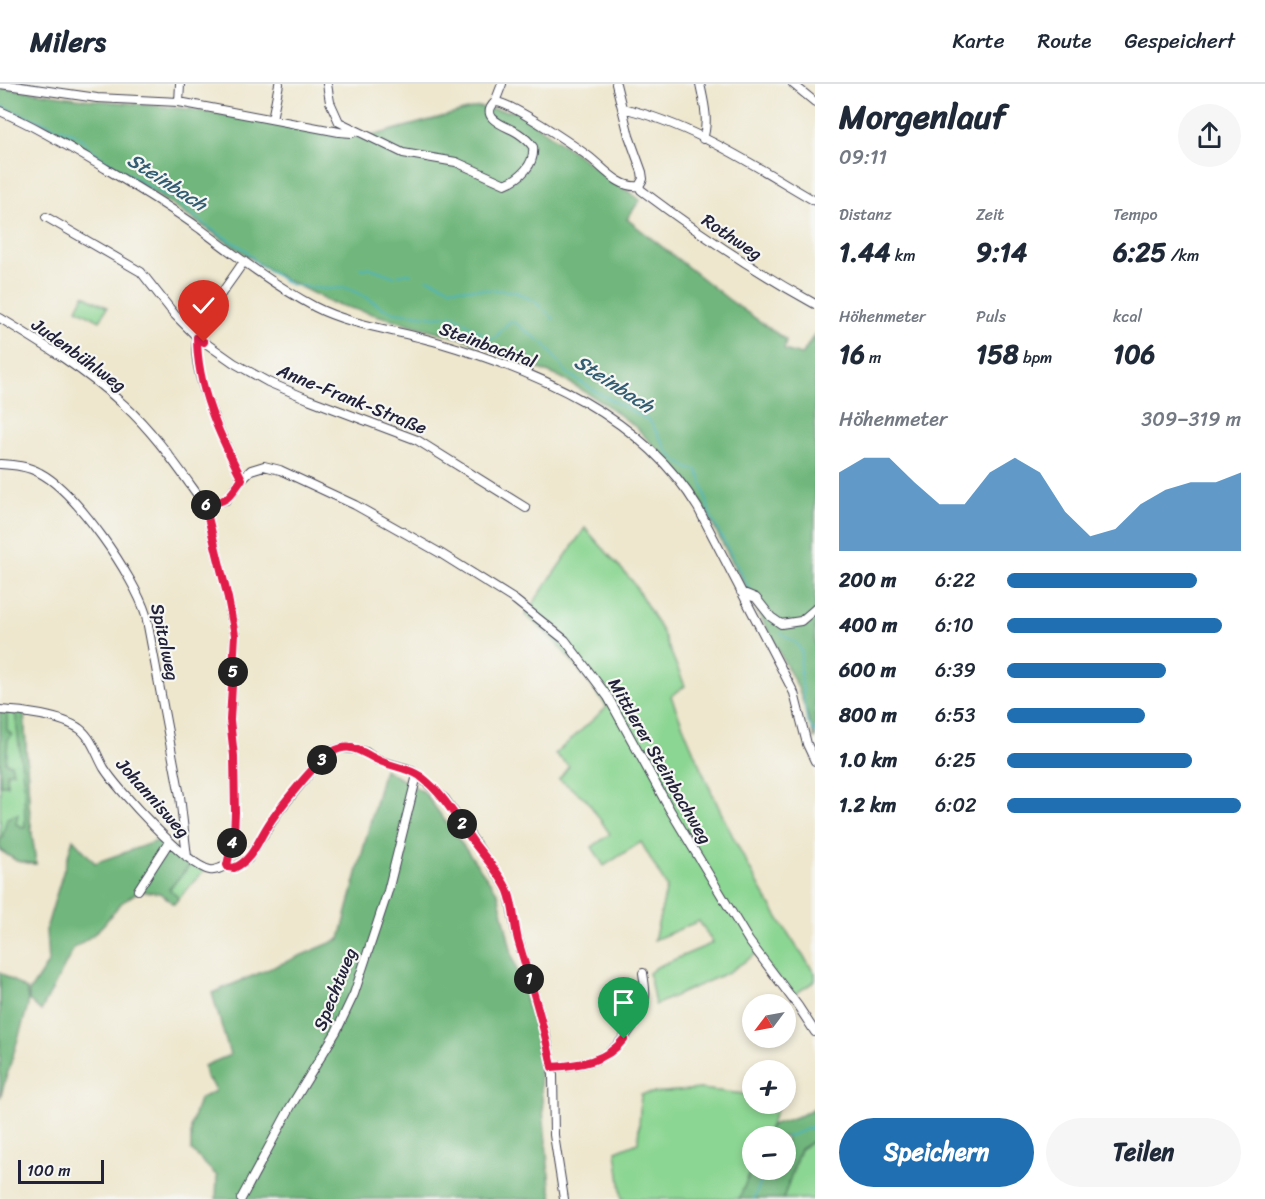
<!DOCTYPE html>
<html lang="de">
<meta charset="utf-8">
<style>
:root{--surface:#fff;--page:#f6f6f7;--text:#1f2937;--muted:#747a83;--line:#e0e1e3;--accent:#1f6fb2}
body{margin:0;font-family:Sriracha,sans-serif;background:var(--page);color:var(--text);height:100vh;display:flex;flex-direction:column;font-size:22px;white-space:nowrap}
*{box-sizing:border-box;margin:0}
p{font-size:20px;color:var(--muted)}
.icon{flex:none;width:33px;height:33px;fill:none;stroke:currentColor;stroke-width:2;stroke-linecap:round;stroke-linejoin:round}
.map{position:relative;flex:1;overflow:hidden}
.sheet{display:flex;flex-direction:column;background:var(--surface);width:450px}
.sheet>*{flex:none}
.needle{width:39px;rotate:238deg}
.buttons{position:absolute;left:742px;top:910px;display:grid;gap:12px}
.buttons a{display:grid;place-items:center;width:54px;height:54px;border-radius:50%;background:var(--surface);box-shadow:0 3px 9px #0003;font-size:30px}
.scale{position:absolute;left:18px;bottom:15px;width:86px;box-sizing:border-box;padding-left:6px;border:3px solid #22223b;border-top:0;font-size:16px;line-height:21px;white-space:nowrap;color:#22223b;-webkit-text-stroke:4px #f6f6f2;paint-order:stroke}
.pin{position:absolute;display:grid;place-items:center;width:51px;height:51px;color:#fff;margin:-62px -26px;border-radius:50% 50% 50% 0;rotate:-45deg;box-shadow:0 0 6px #0007}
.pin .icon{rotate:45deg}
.km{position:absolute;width:30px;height:30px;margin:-15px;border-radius:50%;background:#222;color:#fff;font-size:16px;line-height:30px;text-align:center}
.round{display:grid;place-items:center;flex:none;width:63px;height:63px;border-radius:32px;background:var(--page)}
.summary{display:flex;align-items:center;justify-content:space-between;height:102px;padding:0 24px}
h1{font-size:33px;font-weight:700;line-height:45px}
.stats{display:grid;grid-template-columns:repeat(3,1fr);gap:9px;height:102px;padding:6px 24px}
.stats div{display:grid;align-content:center}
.stats b{font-size:26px;font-weight:700}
.stats small{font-size:16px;font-weight:400}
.stats p{font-size:16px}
.chart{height:168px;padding:12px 24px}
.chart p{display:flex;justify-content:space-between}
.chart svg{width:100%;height:108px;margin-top:6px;fill:var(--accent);opacity:.7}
.button{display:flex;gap:12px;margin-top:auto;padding:12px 24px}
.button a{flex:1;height:69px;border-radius:36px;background:var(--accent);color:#fff;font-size:24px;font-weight:700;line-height:69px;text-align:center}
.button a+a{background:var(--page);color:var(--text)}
ul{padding:0 24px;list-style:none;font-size:20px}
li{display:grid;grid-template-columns:96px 72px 1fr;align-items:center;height:45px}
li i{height:15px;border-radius:8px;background:var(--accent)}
header{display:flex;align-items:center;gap:36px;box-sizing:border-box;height:84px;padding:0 30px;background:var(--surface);border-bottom:2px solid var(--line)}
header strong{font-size:28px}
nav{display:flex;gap:33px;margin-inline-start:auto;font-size:21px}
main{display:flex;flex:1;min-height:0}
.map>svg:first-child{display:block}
</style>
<header>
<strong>Milers</strong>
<nav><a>Karte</a><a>Route</a><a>Gespeichert</a></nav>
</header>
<main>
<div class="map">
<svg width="815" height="1115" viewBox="0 0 815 1115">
<rect width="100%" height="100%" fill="#f6f6f2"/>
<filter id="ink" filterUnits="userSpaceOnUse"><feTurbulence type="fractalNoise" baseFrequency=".0167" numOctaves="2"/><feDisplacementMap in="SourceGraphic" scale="12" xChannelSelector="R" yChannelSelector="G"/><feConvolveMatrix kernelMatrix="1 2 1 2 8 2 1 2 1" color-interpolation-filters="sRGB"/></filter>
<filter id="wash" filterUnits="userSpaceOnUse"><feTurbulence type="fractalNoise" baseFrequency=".008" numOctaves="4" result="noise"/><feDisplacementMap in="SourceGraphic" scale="24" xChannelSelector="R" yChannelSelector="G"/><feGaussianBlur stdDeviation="1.35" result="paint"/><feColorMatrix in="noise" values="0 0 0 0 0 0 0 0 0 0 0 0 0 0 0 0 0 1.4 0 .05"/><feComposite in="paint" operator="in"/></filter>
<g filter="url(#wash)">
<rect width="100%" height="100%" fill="#eee7ce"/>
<!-- green -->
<path fill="#8cd693" stroke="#577c67" stroke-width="1.5" d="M 84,211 L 107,223 L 100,237 L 77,225 Z
M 585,444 L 633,498 L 662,547 L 685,602 L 671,612 C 709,709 754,805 815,889 L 815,897 L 792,912 L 756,870 L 729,888 L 655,921 L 649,889 L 657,883 L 713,859 L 699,837 L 654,856 L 667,803 L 641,758 L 604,782 L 592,763 L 610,750 L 586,715 L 559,695 L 569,682 L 555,670 L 607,623 C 582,589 559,557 525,531 Z
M 0,626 L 24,627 L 30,735 L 36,780 L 17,777 L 0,766 Z
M 192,779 L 204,787 L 179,814 L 169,805 Z
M 700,1005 L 753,1011 L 753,1020 L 779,1021 L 765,1053 L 753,1053 L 753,1082 L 739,1115 L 622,1115 L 616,1067 L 638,1058 L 641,1010 Z
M 815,1056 L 815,1115 L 783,1115 L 800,1065 Z"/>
<!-- forest -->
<path fill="#71b77d" stroke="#4a6c5c" stroke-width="1.5" d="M 0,3 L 83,15 L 190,25 L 364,54 L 478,23 L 518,28 L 640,116 L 627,135 L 728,215 L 786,256 L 784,266 L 802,271 L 815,249 L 815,655 L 799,606 L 695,407 L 637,344 L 602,318 L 562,294 L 467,256 L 332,219 L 273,189 L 113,82 L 49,42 L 0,23 Z
M 0,626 L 7,626 L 7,646 L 12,651 L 8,655 L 6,679 L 11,680 L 13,688 L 7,688 L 7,701 L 0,701 Z
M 15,627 L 24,627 L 30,735 L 36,780 L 17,777 L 0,766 L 0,754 L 2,754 L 7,734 L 18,730 L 16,740 L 25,744 L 24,702 Z
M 384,685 L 424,708 L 498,809 L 513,874 L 536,949 L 550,1102 L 553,1115 L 216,1115 L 217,1092 L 191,1066 L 191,1041 L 199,1015 L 215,1007 L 214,1002 L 206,993 L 204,982 L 230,971 L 212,909 L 340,855 Z
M 73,755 L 95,779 L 162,755 L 192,779 L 169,805 L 179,814 L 174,820 L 160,809 L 139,807 L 120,820 L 104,840 L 93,851 L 74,864 L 41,927 L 29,916 L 29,908 L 48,879 L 46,845 Z
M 0,888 L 27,906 L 28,922 L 0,1014 Z
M 815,1023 L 815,1056 L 800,1065 L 783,1115 L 739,1115 L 753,1082 L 753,1086 L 786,1086 L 786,1053 L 765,1053 L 771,1041 L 802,1031 Z"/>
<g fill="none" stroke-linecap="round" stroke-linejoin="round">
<!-- stream -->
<path stroke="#47b4c4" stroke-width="1.5" d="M 0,22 L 77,51 L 102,74 L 142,99 L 171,114 L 211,145 L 246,166 L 257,179 L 291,201 L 324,205 L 347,204 L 366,213 L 383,224 L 395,228 L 437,233 L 454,231 L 490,255 L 495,254 L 509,238 L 514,238 L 545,261 L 567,289 L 593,306 L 650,337 L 667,366 L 676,376 L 689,385 L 697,386 L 701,395 L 711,433 L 751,508
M 360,184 L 366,185 L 368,183 L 395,193
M 399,191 L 407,189 L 411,190
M 427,195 L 433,196 L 449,204 L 514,207 L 536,218 L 541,224
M 545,227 L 548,229
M 551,232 L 554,235
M 781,549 L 796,559 L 802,568 L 800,583 L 805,626 L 807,637 L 815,649
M 786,1053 L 815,1042
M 754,1115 L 766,1086"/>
</g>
</g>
<g filter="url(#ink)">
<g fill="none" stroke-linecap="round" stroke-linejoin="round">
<defs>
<path id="minor" d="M 0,0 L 97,14 L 179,18 L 339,48 L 352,49
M 327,0 L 330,18 L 339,38 L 403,69 L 456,78 L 505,100 C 521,94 535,80 533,63 C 529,57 524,53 518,49 C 507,42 478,35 495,18 C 509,17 573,61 588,72 C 603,83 619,105 639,102
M 616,0 L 629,52 L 642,88 L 643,95 L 639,102
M 700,0 C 704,19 709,37 703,55
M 793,0 L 815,18
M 179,18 L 180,0
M 495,18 L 502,0
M 622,24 C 692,40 753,81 815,117
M 0,27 C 37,43 69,63 103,83 C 135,102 169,122 199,144 C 236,172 274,201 315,223 C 352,242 397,246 437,258 C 536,287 643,332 698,424 L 794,609 L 807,660 L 815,677
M 272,35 L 279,0
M 639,102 L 641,106 C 698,149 753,186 815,220
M 46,133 L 141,188 L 175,231 L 197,253 L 234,279 L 268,298 L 308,315 L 417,356 L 526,424
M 0,234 C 43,260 87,287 124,321 C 156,350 180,387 205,421
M 0,380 C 14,381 28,382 40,389 C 76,408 134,492 146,531 L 180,712 L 187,773
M 242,395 L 251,386 L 264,382 L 280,386 L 355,421 L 440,469 L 515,516 L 565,556 L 608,613 L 670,726 L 749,857 L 798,922 L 815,948
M 741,508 L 756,514 L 771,533 L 781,540 L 801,537 L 815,525
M 0,626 C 22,627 62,632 80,645 C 92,654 97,672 104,684 C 117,705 187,782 210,786 C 216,787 221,784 227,781
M 227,781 L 233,784 L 248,775 L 278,728 L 317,680 L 330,668 L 341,664 L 354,665 L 366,668 L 377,676 L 409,685 L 419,692 L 445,715 L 504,800 L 509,809 L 516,848 L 547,956 L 553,991 L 554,1051 L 564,1115
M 227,781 L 234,750 L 235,728 L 234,672 L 230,636 L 235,551 L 228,514 L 205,421 L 226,416 L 242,395 C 227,365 187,283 198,251 C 206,227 230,199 244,177
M 138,806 L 169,758
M 552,983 C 590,981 610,976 632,943 C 638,935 643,924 645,913 C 646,906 644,897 643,889
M 241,1115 L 291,1022 L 336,948 L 354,910 L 388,807 L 417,691"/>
</defs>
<!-- minor casing -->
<use href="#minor" stroke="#414051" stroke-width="10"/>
<!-- minor -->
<use href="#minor" stroke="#fff" stroke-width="8"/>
</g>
</g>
<g fill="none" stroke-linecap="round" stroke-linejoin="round" filter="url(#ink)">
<defs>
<path id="route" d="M 204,258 L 197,253 C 197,304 219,350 242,395 C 229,414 228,417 205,421 L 228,514 L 235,551 L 230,636 L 234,672 L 235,728 L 234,750 L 227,781 L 228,783 L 234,784 C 252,776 257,759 267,743 C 276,728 318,675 332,668 C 352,657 362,669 378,676 C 392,683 406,683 420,692 C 444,710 457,735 474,759 C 485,774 500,789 508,807 C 514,822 514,840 518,856 C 530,898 544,939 552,983 C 580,981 606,978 624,955"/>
</defs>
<!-- route casing -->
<use href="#route" stroke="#fff" stroke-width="12"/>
<!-- route -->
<use href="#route" stroke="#e11d48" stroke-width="8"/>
</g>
<g text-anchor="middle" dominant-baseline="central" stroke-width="4.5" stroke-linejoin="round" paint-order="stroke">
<!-- street labels -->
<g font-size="18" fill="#22223b" stroke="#f6f6f2">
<text transform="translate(732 153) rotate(34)">Rothweg</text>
<text transform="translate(488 261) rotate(20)">Steinbachtal</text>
<text transform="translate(79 271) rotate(36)">Judenbühlweg</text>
<text transform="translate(352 315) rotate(22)">Anne-Frank-Straße</text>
<text transform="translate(165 558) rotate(78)">Spitalweg</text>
<text transform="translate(660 677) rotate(60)">Mittlerer Steinbachweg</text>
<text transform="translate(153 714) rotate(48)">Johannisweg</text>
<text transform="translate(335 905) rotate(-68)">Spechtweg</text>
</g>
<!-- water labels -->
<g font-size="20" font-style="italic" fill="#315c72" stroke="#f6f6f2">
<text transform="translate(167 98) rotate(33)">Steinbach</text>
<text transform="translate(614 300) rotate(33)">Steinbach</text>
</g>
</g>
</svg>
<div class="buttons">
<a><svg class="needle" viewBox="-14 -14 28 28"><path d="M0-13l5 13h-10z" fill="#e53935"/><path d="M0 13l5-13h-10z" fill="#747a83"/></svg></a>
<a>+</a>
<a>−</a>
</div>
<div class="scale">100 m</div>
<div class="pin" style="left:624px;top:955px;background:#1e9e55"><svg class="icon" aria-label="arrive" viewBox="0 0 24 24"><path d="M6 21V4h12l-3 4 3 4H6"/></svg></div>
<div class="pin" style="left:204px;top:258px;background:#d93025"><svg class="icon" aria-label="check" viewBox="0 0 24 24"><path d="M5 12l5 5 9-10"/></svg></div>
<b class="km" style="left:529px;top:895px">1</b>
<b class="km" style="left:462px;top:740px">2</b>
<b class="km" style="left:322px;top:676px">3</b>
<b class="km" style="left:232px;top:759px">4</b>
<b class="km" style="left:233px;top:588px">5</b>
<b class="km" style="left:206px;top:421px">6</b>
</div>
<section class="sheet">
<div class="summary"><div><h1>Morgenlauf</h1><p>09:11</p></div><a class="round"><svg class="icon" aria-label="share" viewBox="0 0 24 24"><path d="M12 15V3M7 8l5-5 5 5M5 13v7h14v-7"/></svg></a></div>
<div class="stats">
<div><p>Distanz</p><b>1.44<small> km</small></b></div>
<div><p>Zeit</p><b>9:14</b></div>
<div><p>Tempo</p><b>6:25<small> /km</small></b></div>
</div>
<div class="stats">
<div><p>Höhenmeter</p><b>16<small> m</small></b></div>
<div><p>Puls</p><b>158<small> bpm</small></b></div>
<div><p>kcal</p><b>106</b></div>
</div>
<div class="chart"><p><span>Höhenmeter</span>309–319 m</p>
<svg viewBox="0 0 160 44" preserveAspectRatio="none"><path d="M0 44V12L10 6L20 6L30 16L40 25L50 25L60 12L70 6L80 12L90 28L100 38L110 35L120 25L130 19L140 16L150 16L160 12V44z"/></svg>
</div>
<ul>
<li><b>200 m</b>6:22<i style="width:81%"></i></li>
<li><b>400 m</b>6:10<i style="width:92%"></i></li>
<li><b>600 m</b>6:39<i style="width:68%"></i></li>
<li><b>800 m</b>6:53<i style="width:59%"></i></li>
<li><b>1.0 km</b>6:25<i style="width:79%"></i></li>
<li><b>1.2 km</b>6:02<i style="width:100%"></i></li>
</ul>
<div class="button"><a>Speichern</a><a>Teilen</a></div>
</section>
</main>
